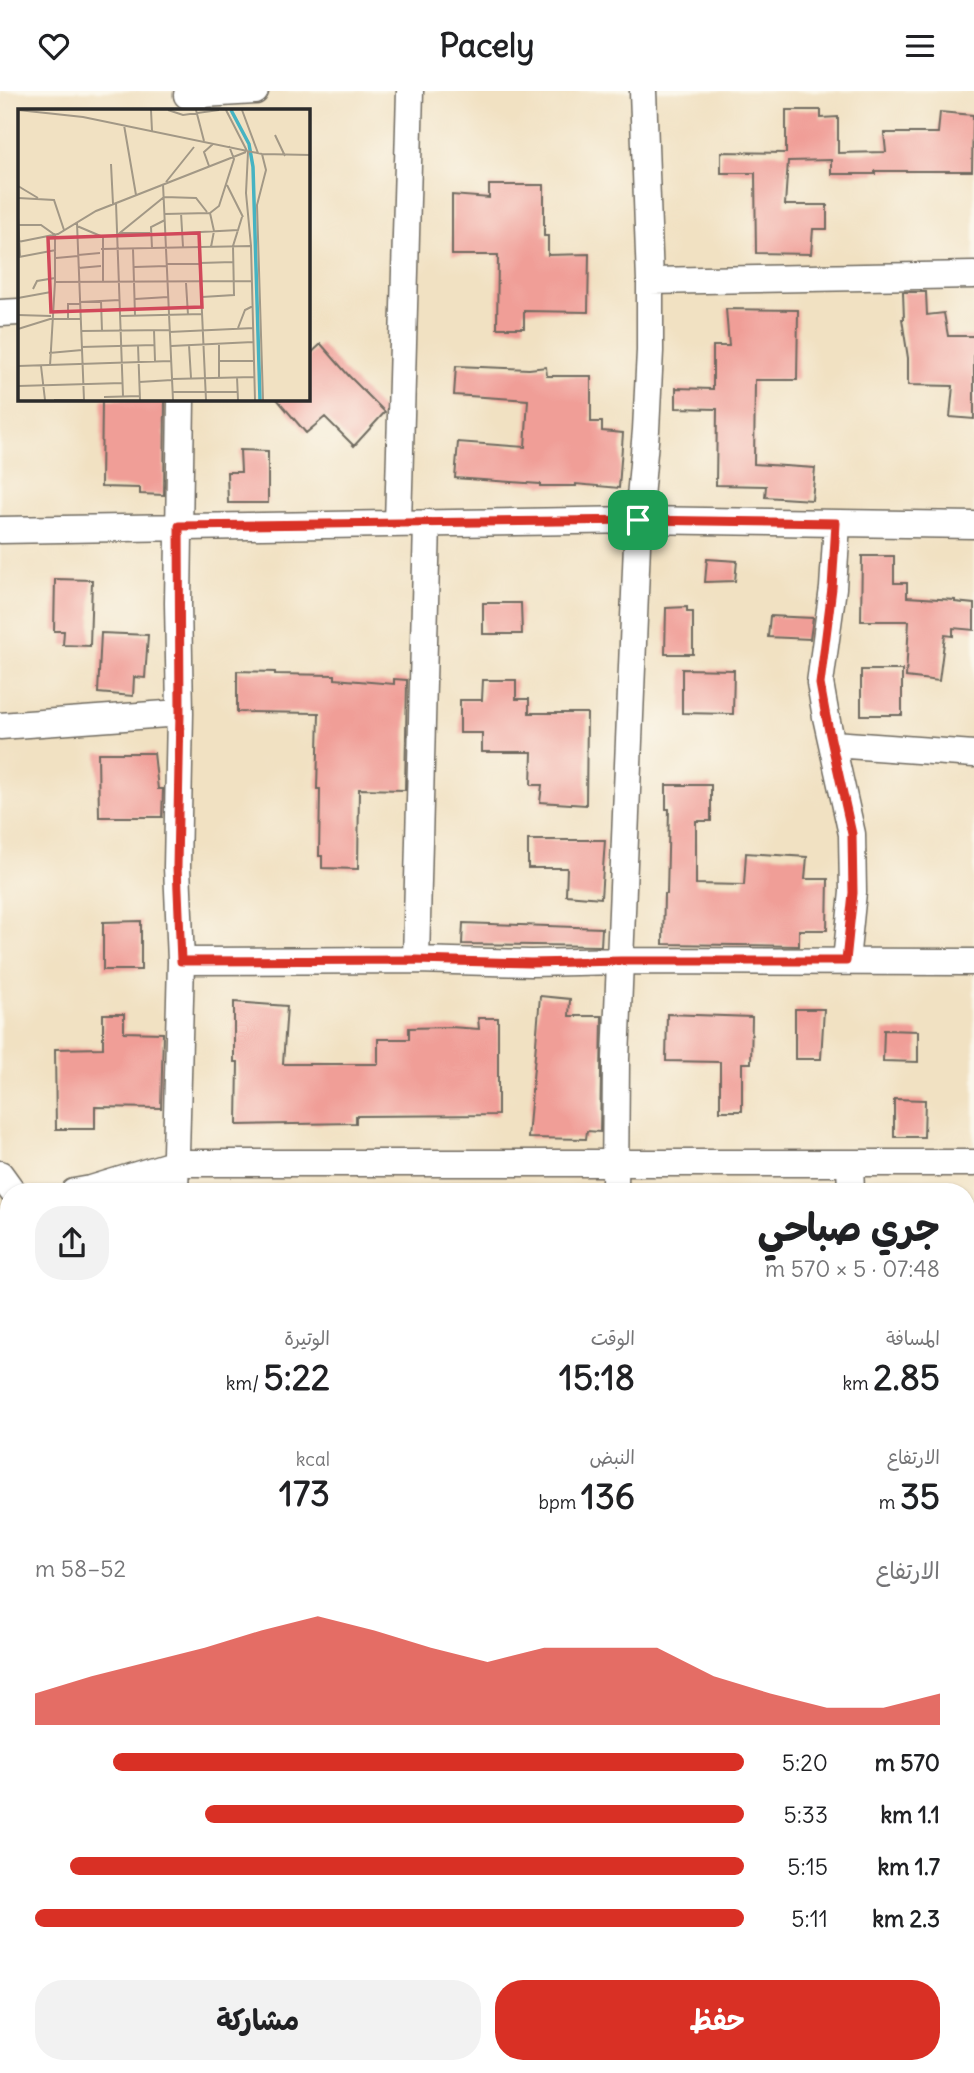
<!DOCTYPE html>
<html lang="ar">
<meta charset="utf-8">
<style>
:root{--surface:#fff;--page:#f2f2f2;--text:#202124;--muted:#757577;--accent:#d93025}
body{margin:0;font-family:Delius,"Playpen Sans Arabic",sans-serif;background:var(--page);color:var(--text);direction:rtl;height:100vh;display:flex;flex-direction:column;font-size:26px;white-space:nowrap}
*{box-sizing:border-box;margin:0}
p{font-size:23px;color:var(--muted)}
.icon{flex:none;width:38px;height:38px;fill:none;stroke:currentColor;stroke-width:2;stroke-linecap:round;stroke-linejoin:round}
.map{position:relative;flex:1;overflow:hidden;direction:ltr}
.sheet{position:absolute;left:0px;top:1092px;width:975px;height:891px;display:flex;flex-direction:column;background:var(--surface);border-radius:28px 28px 0 0;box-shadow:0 2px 5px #0004;direction:rtl}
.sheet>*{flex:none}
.pin{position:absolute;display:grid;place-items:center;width:60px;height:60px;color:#fff;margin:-30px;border-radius:14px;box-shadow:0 4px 10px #0006}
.round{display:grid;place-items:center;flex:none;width:74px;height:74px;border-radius:28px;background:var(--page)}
.summary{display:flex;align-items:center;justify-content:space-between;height:119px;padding:0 35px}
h1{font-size:38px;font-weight:700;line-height:52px}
.figures{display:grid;grid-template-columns:repeat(3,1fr);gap:10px;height:119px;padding:7px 35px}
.figures div{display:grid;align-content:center}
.figures b{font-size:35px;font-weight:700}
.figures small{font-size:19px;font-weight:400}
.figures p{font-size:19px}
.chart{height:196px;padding:14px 35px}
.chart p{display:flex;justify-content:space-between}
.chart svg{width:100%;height:126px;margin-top:7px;fill:var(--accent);opacity:.7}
.cta{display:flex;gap:14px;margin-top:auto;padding:14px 35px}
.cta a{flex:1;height:80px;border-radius:28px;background:var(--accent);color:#fff;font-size:28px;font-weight:700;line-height:80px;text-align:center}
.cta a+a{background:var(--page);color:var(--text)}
ul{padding:0 35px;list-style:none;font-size:23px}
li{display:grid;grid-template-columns:112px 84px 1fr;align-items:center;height:52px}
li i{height:18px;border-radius:9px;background:var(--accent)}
header{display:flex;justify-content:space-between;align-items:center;height:91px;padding:0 35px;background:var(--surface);font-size:32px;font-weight:700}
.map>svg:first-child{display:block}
</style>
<header><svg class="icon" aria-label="menu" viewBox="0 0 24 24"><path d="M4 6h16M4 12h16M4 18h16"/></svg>Pacely<svg class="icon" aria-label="heart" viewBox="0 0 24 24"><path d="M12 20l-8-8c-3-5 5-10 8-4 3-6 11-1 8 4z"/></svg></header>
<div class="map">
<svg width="974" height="1982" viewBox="0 0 974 1982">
<rect width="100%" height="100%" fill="#fbf7ec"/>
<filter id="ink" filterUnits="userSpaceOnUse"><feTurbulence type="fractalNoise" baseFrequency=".0143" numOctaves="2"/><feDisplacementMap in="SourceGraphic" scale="14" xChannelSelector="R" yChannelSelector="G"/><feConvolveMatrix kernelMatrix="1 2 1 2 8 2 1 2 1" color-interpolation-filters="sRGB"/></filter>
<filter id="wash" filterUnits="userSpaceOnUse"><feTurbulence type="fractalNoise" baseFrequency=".00686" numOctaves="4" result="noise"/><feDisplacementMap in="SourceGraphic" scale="28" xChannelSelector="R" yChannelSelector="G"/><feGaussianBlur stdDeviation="1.57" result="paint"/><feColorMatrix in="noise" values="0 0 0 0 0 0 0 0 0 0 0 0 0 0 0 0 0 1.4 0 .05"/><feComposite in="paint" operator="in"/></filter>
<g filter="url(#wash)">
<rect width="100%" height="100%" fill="#f1e1c2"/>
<g id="blocks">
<!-- building -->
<path fill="#f09e97" d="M 786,19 L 821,19 L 821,27 L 838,26 L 838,62 L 886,61 L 884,42 L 938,42 L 940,21 L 973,24 L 972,80 L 875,80 L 875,83 L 831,83 L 831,69 L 788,70 L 785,114 L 827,114 L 827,138 L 813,138 L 811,163 L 756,162 L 755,82 L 721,82 L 721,61 L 786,62 Z
M 489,94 L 544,94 L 544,145 L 548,145 L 548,164 L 589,163 L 588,221 L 524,220 L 524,237 L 497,237 L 498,164 L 452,164 L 452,104 L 489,107 Z
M 903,201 L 926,201 L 927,224 L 944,222 L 948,245 L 974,245 L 974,328 L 950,326 L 953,295 L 908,294 L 908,267 L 902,228 L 904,228 Z
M 726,218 L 798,219 L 797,289 L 755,289 L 754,373 L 815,377 L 812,409 L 765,406 L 766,395 L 716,394 L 717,318 L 676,317 L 676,297 L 713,298 L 713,255 L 729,255 Z
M 321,253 L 349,285 L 385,321 L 354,355 L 325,326 L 306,342 L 277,308 L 308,308 L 308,265 Z
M 456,275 L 529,278 L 546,276 L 547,285 L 591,285 L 591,331 L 602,331 L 602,340 L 623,342 L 619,397 L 576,393 L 576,395 L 540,395 L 540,393 L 455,387 L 458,351 L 525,356 L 528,309 L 454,304 Z
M 102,308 L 165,308 L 164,404 L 140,403 L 140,397 L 101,396 Z
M 240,359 L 268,360 L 268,412 L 228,412 L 227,381 L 241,381 Z
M 862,465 L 894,465 L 894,492 L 907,492 L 907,506 L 955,509 L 955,511 L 974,513 L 974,539 L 953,537 L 953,545 L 945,544 L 939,590 L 906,586 L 909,530 L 861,530 Z
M 707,468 L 737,470 L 735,490 L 705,491 Z
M 55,488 L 92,489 L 90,555 L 63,554 L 64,540 L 54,540 Z
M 483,512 L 521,512 L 522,543 L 483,543 Z
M 687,516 L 687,521 L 693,521 L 693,563 L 665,563 L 666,517 Z
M 770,525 L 813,527 L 810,548 L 768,546 Z
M 101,542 L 148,544 L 145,587 L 134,586 L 133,605 L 98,602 Z
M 682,578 L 734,579 L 733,623 L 682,622 Z
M 861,579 L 902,579 L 902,624 L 861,624 Z
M 237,580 L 275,581 L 275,583 L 335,584 L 335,588 L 394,593 L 394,588 L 407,589 L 405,699 L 359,698 L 358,778 L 322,777 L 322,765 L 319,765 L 320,698 L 317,698 L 319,622 L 237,621 Z
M 483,589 L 516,589 L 516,608 L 529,608 L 529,622 L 587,622 L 586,714 L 540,711 L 542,694 L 531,694 L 532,661 L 482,661 L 482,642 L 460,642 L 460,609 L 482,609 Z
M 98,662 L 154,662 L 158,698 L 163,698 L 162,726 L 99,726 Z
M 666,694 L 711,694 L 711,730 L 696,730 L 696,793 L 744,794 L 746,762 L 807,766 L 805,788 L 828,788 L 827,839 L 799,839 L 799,855 L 663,853 L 664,803 L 667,803 L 669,718 L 666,718 Z
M 528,749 L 605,749 L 601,807 L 566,804 L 567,777 L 528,777 Z
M 141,830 L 141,879 L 103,879 L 103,831 Z
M 463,832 L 602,837 L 601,855 L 462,853 Z
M 540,905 L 570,908 L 569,925 L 602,925 L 600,1041 L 587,1040 L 586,1048 L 528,1047 Z
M 234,911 L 287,915 L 283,973 L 378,973 L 378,948 L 409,948 L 409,937 L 450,936 L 479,938 L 478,927 L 498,927 L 498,1024 L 356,1025 L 356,1032 L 237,1034 L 238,971 L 234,971 Z
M 795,918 L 824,918 L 821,968 L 795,968 Z
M 103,923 L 124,923 L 124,941 L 163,942 L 161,1017 L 95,1016 L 95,1038 L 56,1038 L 55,958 L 103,957 Z
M 667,923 L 752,926 L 751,972 L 742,972 L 742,1020 L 720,1020 L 720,971 L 666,970 Z
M 884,939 L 918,940 L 918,971 L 883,970 Z
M 894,1008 L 925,1009 L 924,1046 L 894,1046 Z"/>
</g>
</g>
<g filter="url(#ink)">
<use href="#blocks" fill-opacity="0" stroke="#706b60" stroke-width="2"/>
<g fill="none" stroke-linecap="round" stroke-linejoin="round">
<defs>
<path id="street" d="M 187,4 L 255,0
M 650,190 L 974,184
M 0,222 L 19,221
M 398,432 L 410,0
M 837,432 L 833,497 L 820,592 L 826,626 L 852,743 L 853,801 L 846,870
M 0,439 L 638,429 L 974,434
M 0,635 L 180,622
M 833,653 L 974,663
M 416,869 L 427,432
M 181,870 L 416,869 L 531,872 L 621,870 L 974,871
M 850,1073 L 851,1101
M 0,1083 L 13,1101
M 74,1101 L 91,1098 L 176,1072 L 974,1072
M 175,1101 L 181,870 L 177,776 L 180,622 L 178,512 L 181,308
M 615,1101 L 616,968 L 638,429 L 646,339 L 650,260 L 650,190 L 643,0
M 0,1275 L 9,1268
M 966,1317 L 974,1317
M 966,1593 L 974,1593
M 0,1596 L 9,1596
M 966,1752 L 974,1752
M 0,1894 L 9,1893
M 175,1974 L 177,1982
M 531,1974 L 531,1982
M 713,1974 L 713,1982
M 917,1974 L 974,1977"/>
</defs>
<!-- street casing -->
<use href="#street" stroke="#706b60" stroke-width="29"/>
<!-- street -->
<use href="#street" stroke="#fff" stroke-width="26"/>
</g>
</g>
<g fill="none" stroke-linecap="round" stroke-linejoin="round" filter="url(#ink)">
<defs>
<path id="route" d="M 638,429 L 836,432 L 832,497 L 820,593 L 826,626 L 852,743 L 853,802 L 846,870 L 621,870 L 531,872 L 416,869 L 181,870 L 177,776 L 180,622 L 179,435 Z"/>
</defs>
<!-- route casing -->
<use href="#route" stroke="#fff" stroke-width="14"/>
<!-- route -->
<use href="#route" stroke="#d93025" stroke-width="9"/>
</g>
<!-- overview -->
<g transform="translate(18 18)">
<rect width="292" height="292" fill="#f1e1c2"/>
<path fill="none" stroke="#46b3c2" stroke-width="3.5" d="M 213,1 L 231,35 L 235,58 L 242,291"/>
<path fill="none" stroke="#a29886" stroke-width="2" d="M 0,1 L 65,8 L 244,45 L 293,46M 133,1 L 134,22M 150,1 L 165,6 L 201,1M 178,1 L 186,32M 208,1 L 229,42M 224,1 L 240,44M 106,16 L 118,86M 257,26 L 267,47M 230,43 L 228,84 L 233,137M 244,45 L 248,61 L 239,96 L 245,291M 93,55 L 95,95M 191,57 L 186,43 L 195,35M 148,73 L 176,38M 145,75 L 155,291M 209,76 L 225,108M 0,77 L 20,89M 0,89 L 36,91 L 46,121M 98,94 L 105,287M 163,104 L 165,138M 192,104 L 196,122 L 193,138M 146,105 L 192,104 L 201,97 L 216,50 L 211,37M 0,108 L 2,147M 59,114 L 66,291M 0,116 L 23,116 L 37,126 L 37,173M 59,117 L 85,128 L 85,174M 102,124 L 132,124M 164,124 L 220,121 L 224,108M 98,127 L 146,88 L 178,89 L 189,103M 0,133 L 40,125 L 78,102 L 228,43M 181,138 L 188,291M 134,139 L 133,118 L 147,111M 83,140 L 233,137 L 237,291M 115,140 L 117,206M 60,146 L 82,144M 1,148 L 38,141M 38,149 L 60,147M 149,155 L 215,153M 116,158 L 149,157M 60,159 L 83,157M 168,174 L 170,206M 15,180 L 19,172 L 37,169M 184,188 L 216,186 L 215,137 L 220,121M 0,189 L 33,183M 117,190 L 150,188M 83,192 L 84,222M 62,193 L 102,191M 0,206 L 33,207M 102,207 L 185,205M 50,210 L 50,195 L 62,195M 220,219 L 227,201 L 235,197M 0,220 L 32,210 L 63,210M 136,221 L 137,252M 63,222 L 151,221M 151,223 L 236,219M 120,236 L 122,291M 171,236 L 173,269M 201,236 L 201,269M 153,237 L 235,233M 63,238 L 137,236M 31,244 L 64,241M 201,252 L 236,252M 0,257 L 153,252M 23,257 L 27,291M 32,257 L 37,173 L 234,172M 219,268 L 220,291M 154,270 L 236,268M 121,273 L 154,271M 0,277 L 105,274M 155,283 L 220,283M 86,288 L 122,287M 36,291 L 65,291"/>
<path fill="#d1495b" fill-opacity="0.15" stroke="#d1495b" stroke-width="3.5" d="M 181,124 L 184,198 L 33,203 L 30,129 Z"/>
<rect width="292" height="292" fill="none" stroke="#2b2b2b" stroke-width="3.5"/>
</g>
</svg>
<div class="pin" style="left:638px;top:429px;background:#1e9e55"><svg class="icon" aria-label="arrive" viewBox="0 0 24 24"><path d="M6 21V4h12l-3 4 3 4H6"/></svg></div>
<section class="sheet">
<div class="summary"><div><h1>جري صباحي</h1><p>07:48 · 5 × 570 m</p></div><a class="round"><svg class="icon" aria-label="share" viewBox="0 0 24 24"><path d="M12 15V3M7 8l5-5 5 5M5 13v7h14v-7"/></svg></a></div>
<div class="figures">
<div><p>المسافة</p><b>2.85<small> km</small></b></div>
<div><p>الوقت</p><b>15:18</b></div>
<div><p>الوتيرة</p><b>5:22<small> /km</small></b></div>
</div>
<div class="figures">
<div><p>الارتفاع</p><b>35<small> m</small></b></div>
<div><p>النبض</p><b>136<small> bpm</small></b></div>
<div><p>kcal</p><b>173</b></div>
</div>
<div class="chart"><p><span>الارتفاع</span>52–58 m</p>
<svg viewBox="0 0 160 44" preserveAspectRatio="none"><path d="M0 44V33L10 27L20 22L30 17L40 11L50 6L60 11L70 17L80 22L90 17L100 17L110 17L120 27L130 33L140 38L150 38L160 33V44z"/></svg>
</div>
<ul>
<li><b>570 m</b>5:20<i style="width:89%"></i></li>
<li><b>1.1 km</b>5:33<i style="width:76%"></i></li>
<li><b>1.7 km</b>5:15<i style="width:95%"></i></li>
<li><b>2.3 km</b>5:11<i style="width:100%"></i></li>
</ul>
<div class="cta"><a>حفظ</a><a>مشاركة</a></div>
</section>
</div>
